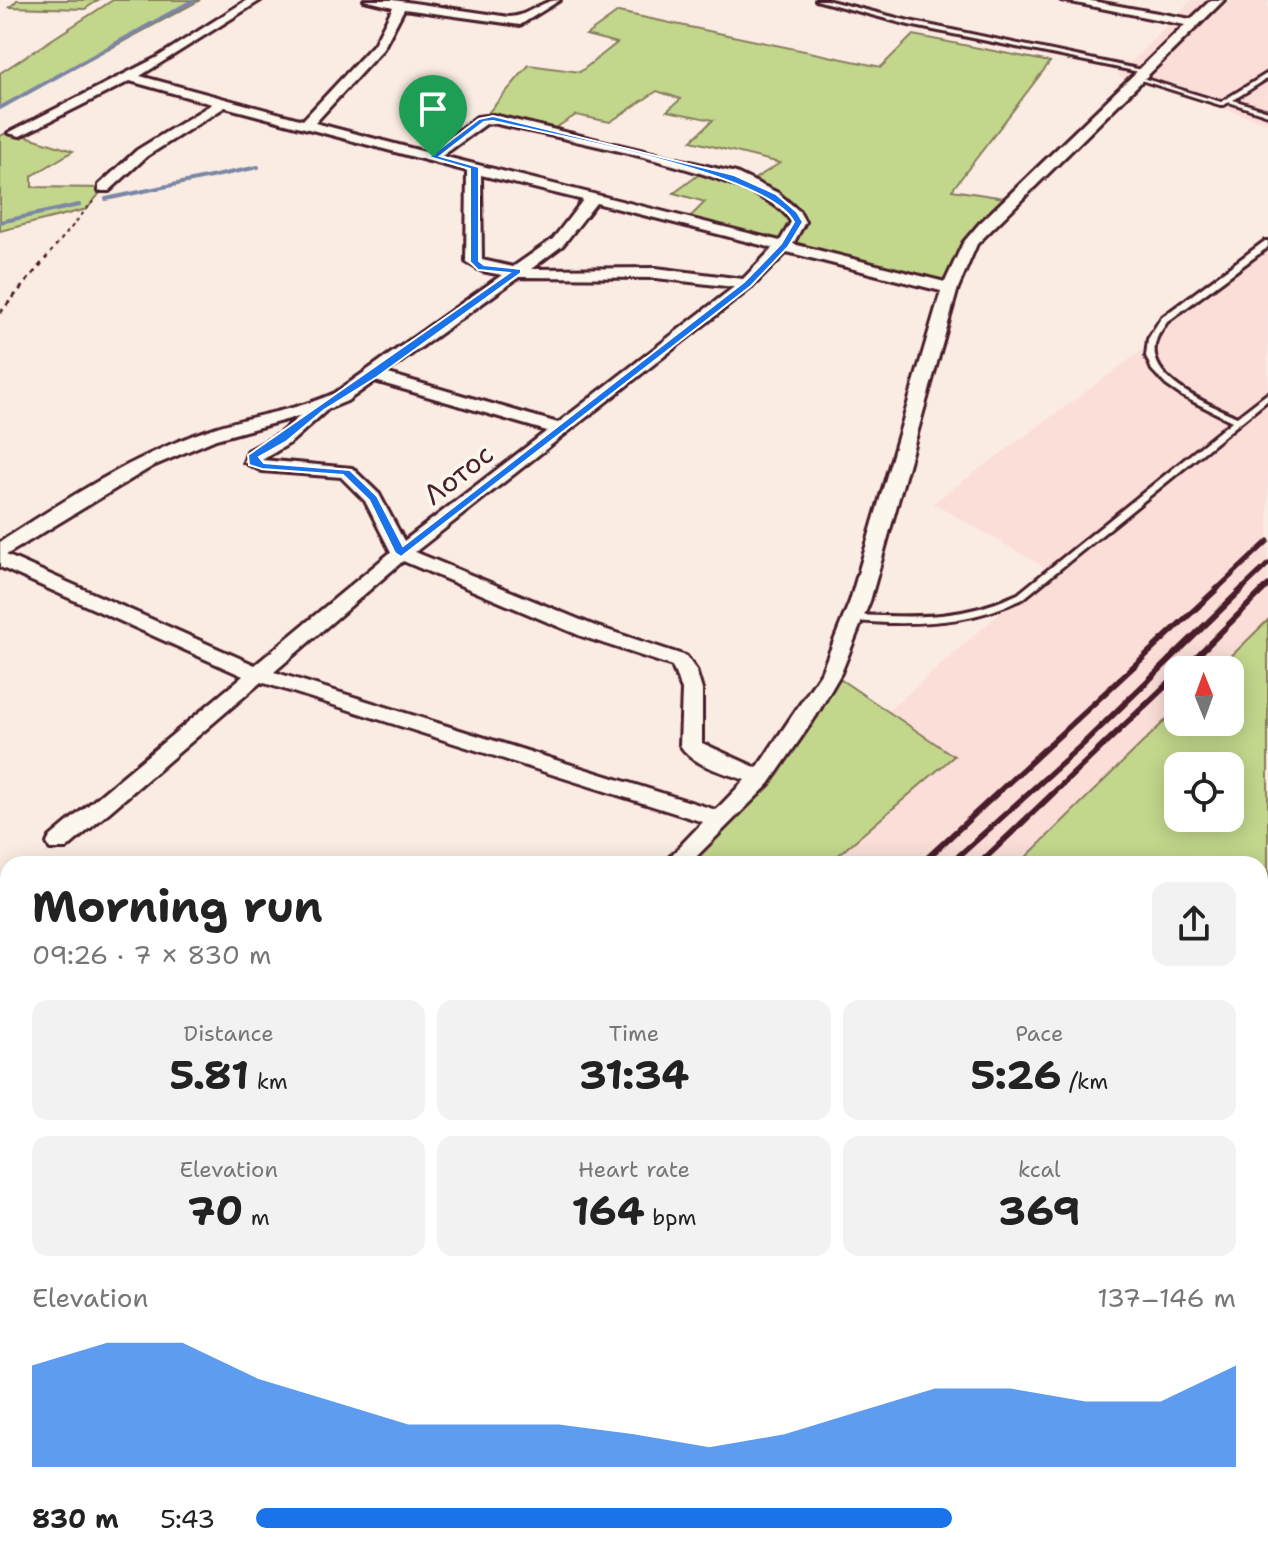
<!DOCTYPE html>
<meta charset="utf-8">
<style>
:root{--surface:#fff;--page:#f2f2f2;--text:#222;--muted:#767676;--accent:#1a73e8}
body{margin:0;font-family:"Shantell Sans",sans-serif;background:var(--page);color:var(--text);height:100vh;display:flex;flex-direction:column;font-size:30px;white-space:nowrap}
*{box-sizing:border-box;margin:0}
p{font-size:26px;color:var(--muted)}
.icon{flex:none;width:44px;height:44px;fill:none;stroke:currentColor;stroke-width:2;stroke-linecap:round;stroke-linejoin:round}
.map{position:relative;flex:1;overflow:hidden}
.side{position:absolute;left:0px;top:856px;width:1268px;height:708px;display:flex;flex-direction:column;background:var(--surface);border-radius:24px 24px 0 0;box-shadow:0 4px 20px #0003}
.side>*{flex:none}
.needle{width:52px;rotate:359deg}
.fabs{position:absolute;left:1164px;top:656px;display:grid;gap:16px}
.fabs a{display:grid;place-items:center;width:80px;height:80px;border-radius:16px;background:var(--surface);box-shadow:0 4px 20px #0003;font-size:40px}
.pin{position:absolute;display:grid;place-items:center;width:68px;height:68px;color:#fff;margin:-82px -34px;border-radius:50% 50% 50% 0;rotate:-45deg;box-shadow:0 0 8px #0007}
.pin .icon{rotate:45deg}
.round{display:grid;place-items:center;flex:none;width:84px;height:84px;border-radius:16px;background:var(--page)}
.head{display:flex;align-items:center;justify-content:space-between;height:136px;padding:0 32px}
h1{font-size:44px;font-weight:700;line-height:60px}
.figures{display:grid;grid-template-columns:repeat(3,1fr);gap:12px;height:136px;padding:8px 32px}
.figures div{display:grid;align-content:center;border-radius:16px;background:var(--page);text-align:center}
.figures b{font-size:40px;font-weight:700}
.figures small{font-size:22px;font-weight:400}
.figures p{font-size:22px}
.chart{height:224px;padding:16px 32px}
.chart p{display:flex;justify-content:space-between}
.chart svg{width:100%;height:144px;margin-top:8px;fill:var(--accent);opacity:.7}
ul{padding:0 32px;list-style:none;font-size:26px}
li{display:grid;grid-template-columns:128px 96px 1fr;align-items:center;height:60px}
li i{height:20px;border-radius:10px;background:var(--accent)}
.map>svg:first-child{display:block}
</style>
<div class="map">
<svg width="1268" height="1564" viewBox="0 0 1268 1564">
<rect width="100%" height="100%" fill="#fbece3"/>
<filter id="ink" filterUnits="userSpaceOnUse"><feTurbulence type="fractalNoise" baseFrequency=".0125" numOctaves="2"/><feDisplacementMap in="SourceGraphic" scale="16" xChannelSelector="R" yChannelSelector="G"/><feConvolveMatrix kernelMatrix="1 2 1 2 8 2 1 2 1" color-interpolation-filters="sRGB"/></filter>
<g filter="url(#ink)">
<!-- built -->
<path fill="#fbded8" d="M 1192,0 L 1268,0 L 1268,123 L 1117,76 Z
M 1268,243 L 1268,620 L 1217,670 L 1178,670 L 1178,708 L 1019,864 L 828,864 L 953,756 L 888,711 L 1049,570 L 933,503 L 1148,346 L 1152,333 Z
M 8,1504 L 8,1556 L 302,1556 L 293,1564 L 0,1564 L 0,1510 Z"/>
<!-- green -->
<path fill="#c3d78c" stroke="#867b5c" stroke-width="2" fill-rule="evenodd" d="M 17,0 L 98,0 L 85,9 L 10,7 Z
M 113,0 L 200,0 L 0,108 L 0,73 Z
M 618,12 L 881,67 L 913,35 L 1050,62 L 952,190 L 1011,199 L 984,227 L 950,288 L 687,220 L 705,202 L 674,193 L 705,170 L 748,183 L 780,163 L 691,141 L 713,120 L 667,111 L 681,99 L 657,91 L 610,122 L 576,115 L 549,132 L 482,120 L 529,65 L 580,72 L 617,43 L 586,35 Z
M 10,131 L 73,151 L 32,176 L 32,187 L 104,188 L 87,209 L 0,231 L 0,136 Z
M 1268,620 L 1268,1378 L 1260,1381 L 1260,864 L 1019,864 L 1178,708 L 1178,722 L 1230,722 L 1230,670 L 1217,670 ZM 1178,766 L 1230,766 L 1230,818 L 1178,818 Z
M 831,673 L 954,756 L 828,864 L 675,864 L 722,820 Z
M 8,1273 L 8,1504 L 0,1510 L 0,1279 Z
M 302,1556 L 874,1556 L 859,1564 L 293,1564 Z"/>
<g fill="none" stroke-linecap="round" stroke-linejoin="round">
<!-- stream-far1 -->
<path stroke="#7b86a5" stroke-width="4" d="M 0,108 L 194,0
M 106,199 L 258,167
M 0,222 L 79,205"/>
<!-- stream -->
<path stroke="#7b86a5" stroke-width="9" d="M 1260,1268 L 1268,1264
M 700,1564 L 713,1556"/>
<defs>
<path id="service" d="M 816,0 L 826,0 L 909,21 L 1147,71 L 1144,73 L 909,25 Z
M 1268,73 L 1268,78 L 1233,100 L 1268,111 L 1268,115 L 1229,102 L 1224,105 L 1220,105 L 1134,78 L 1139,77 L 1221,102 Z
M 1265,241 L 1268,241 L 1268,247 L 1167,322 C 1164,327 1159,333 1157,338 C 1141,379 1209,404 1237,417 L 1268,393 L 1268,400 L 1024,598 C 978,620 938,624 888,623 C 875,622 862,622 849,620 L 848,618 L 853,615 C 915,617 959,621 1018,594 L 1232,421 L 1182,396 L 1166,385 L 1152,370 L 1146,356 L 1148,339 L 1161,318 Z"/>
<path id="minor" d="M 247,0 L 261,0 L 140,76 L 303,120 L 374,44 L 393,7 L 364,0 L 393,0 L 509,17 C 528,17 540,0 560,0 L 520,25 L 404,9 L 383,49 L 315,123 L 429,153 L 477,117 L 493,115 L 736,173 L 778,193 L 799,211 L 805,222 L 793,244 L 945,282 L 963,243 L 979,224 L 1185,25 L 1061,0 L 1086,0 L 1191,19 L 1211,0 L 1224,0 L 977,244 L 958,288 L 870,601 L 841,673 L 816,716 L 769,784 L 689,864 L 663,864 L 703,822 L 261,682 L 66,849 L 50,849 L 47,843 L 50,837 L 243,676 L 0,567 L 0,542 C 65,500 131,457 205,431 C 248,415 294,412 335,393 L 502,275 L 482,271 L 466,262 L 467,171 L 225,107 L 147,156 L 109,191 L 99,191 L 99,185 L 137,150 L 212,104 L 130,81 L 20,136 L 8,133 L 156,58 ZM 493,123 C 550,137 767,174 791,222 L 780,241 L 442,156 L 486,124 ZM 481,175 L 583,200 L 553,239 L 513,267 L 482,260 ZM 596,203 L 773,248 L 743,279 L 656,268 L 531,269 L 563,245 ZM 787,252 L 941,291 L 850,601 L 821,673 L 757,768 L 702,743 L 702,690 L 696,670 L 686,656 L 595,626 L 415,552 L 752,287 ZM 519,277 L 656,278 L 734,287 L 558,423 L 385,373 ZM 375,381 L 547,431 L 404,541 L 379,494 L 352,468 L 262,460 L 290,443 L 328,409 L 347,401 ZM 300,416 L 278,435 L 248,451 L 244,462 L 262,471 L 341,477 L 365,501 L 391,552 L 255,665 L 6,555 L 153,466 L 216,439 ZM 403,561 L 581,636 L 672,666 L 682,690 L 680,745 C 693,766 723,772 745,780 L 716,810 L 274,672 Z
M 8,1260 L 8,1289 L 0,1292 L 0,1263 Z"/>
</defs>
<!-- service casing -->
<use href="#service" stroke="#4a1f2b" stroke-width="6"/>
<!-- minor casing -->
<use href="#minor" stroke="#4a1f2b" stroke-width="6"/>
<!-- path-far3 -->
<path stroke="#4a1f2b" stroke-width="2" stroke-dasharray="4 4" stroke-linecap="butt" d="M 45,259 L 95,199"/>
<!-- path-far2 -->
<path stroke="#4a1f2b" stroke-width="3" stroke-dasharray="5 5" stroke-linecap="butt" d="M 0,313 L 47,257"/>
<!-- path-far1 -->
<path stroke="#4a1f2b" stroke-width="4" stroke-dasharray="6 6" stroke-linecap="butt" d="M 0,913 L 8,901"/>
<!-- path -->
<path stroke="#4a1f2b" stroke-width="5" stroke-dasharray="8 8" stroke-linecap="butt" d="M 0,1066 L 8,1076"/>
<!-- service -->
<use href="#service" fill="#fbf7ec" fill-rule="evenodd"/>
<!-- minor -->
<use href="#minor" fill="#fbf7ec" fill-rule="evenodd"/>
<!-- rail-far2 -->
<path stroke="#4a1f2b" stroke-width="5" d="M 1216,590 L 1268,541
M 1241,590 L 1268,564
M 1263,590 L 1268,585"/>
<!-- rail-far1 -->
<path stroke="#4a1f2b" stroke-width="6" d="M 1183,670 L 1265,588
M 921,864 L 1218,588
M 950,864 L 1082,745 L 1243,588
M 979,864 L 1178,674"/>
<!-- rail -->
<path stroke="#4a1f2b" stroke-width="8" d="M 50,1564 L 59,1556
M 89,1564 L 98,1556
M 129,1564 L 138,1556
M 156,1564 L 165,1556
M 236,1564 L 245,1556"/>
</g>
</g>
<!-- route -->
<path fill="#1a73e8" stroke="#fff" stroke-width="2" fill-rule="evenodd" d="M 493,116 L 734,175 L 776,194 L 797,212 L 803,222 L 788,247 L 751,286 L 401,557 L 395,553 L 369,500 L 343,475 L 262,469 L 249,465 L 248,455 L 509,273 L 478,270 L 470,262 L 470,169 L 429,157 L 479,119 ZM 493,121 C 551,135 770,173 794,222 L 781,244 L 744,282 L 403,546 L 377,496 L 350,470 L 264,463 L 259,457 L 287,441 L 324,410 L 377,377 L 521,273 L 521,269 L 484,265 L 479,261 L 479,167 L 440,156 L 484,122 Z"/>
<g text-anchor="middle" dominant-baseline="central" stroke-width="7" stroke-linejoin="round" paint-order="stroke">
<!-- street labels -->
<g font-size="28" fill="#4a1f2b" stroke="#fbf7ec">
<text transform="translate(458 474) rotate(-38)">Лотос</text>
</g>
</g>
</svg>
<div class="fabs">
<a><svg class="needle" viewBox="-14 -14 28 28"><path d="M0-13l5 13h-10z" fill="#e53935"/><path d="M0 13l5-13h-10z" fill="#767676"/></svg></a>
<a><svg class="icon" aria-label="locate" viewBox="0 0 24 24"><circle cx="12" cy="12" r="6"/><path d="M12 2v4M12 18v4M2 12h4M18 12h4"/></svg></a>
</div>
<div class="pin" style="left:433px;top:157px;background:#1e9e55"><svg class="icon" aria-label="arrive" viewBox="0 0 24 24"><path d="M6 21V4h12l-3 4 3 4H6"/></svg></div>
<section class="side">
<div class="head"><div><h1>Morning run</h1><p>09:26 · 7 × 830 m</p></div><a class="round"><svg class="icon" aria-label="share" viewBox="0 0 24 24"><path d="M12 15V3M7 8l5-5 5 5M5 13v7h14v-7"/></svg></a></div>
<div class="figures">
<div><p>Distance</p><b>5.81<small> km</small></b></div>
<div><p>Time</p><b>31:34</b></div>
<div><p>Pace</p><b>5:26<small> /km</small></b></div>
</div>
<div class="figures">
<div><p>Elevation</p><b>70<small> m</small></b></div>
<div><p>Heart rate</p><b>164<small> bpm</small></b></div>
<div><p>kcal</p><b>369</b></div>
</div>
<div class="chart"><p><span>Elevation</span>137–146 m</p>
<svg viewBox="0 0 160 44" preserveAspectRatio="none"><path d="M0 44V13L10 6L20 6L30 17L40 24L50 31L60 31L70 31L80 34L90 38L100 34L110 27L120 20L130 20L140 24L150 24L160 13V44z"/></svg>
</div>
<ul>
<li><b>830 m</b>5:43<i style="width:71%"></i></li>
</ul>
</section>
</div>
